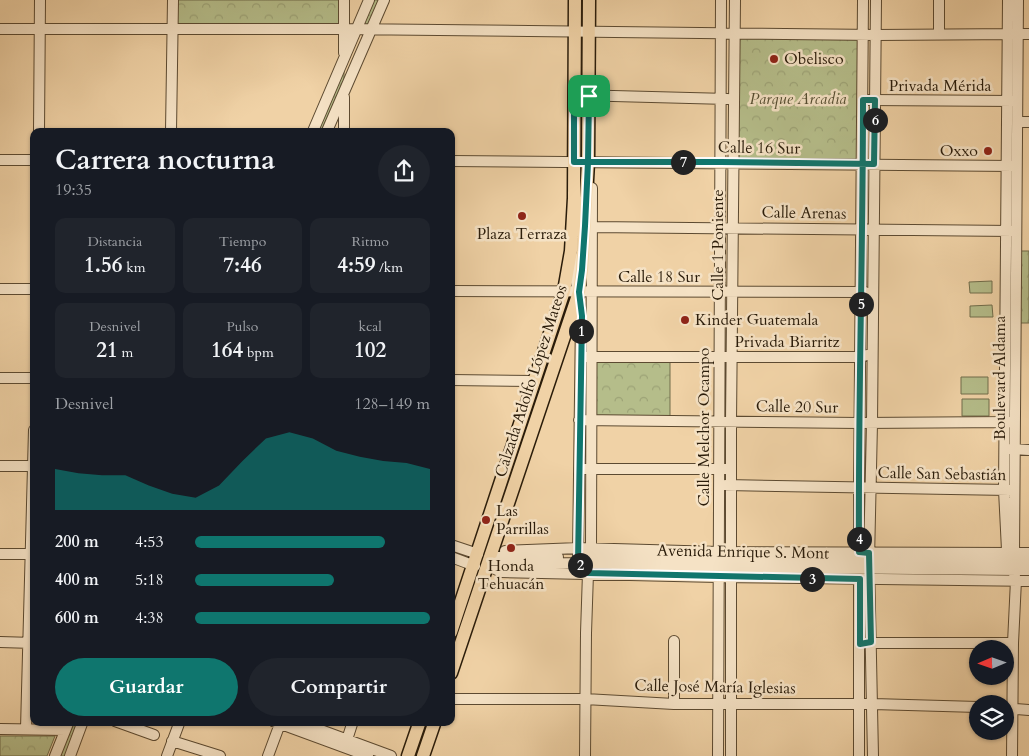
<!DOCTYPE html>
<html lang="es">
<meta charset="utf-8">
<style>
:root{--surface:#171b24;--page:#20242c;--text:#f1f3f6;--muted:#9ea1a6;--accent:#0f766e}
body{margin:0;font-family:Cardo,serif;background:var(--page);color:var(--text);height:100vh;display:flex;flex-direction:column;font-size:19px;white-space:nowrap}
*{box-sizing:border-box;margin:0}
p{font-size:16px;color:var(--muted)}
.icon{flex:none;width:28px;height:28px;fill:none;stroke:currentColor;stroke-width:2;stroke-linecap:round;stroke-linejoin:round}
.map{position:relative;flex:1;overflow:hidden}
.drawer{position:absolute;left:30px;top:128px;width:425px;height:598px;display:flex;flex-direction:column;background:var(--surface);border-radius:10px;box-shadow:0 1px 4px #0004}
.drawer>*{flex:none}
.needle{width:32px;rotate:268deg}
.fabs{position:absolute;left:969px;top:640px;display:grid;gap:10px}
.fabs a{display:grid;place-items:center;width:45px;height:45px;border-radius:50%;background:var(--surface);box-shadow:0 1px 4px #0004;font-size:25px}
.pin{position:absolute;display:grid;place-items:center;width:42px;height:42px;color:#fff;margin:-21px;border-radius:10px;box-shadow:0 2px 8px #0006}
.km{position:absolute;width:25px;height:25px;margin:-12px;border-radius:50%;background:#222;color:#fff;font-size:14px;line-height:25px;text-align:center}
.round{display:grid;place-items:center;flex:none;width:52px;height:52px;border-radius:26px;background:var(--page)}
.headline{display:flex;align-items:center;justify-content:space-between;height:85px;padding:0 25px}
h1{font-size:28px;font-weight:800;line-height:38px}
.metrics{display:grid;grid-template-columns:repeat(3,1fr);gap:8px;height:85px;padding:5px 25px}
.metrics div{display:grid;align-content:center;border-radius:10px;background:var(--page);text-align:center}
.metrics b{font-size:21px;font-weight:800}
.metrics small{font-size:14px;font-weight:400}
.metrics p{font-size:14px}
.chart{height:140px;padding:10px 25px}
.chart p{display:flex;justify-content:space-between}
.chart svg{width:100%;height:90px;margin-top:5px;fill:var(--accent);opacity:.7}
.primary-button{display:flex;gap:10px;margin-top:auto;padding:10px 25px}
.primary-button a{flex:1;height:58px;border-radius:30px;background:var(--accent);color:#fff;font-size:20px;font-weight:800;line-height:58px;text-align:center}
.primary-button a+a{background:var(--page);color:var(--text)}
ul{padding:0 25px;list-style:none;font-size:16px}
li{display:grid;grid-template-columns:80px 60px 1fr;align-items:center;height:38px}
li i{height:12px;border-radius:6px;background:var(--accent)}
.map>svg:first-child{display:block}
</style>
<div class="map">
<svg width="1029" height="756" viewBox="0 0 1029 756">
<defs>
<pattern id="park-crowns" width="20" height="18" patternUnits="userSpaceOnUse" patternTransform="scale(1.25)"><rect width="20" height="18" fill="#b5bd8a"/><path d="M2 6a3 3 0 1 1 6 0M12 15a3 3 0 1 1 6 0" fill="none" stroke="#9ca276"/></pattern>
</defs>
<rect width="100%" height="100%" fill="#f0d2a6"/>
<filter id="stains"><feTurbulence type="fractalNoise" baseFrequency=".004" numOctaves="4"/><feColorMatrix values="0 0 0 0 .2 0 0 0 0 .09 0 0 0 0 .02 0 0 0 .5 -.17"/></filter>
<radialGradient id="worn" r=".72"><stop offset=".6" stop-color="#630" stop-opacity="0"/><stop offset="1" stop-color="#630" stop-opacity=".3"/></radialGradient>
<!-- park -->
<path fill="url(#park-crowns)" stroke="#706c4a" d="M 173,0 L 344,0 L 344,29 L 172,30 Z
M 369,0 L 384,0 L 371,30 L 356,30 Z
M 735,33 L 863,35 L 862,164 L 734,163 Z
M 344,58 L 344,91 L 327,131 L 313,131 Z
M 1016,251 L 1029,251 L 1029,323 L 1016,323 Z
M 591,357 L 670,357 L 670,421 L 591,420 Z
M 70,721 L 82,721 L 69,756 L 56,756 Z
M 0,736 L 55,736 L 47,756 L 0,756 Z"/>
<!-- garden -->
<path fill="#b5bd8a" stroke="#706c4a" d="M 992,281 L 992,293 L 970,293 L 969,282 Z
M 992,305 L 993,317 L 970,317 L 970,306 Z
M 961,377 L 988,377 L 988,394 L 961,394 Z
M 962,399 L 989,399 L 989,416 L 962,416 Z"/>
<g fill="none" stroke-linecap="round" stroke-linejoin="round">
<defs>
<path id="minor" d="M 344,0 L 344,53
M 0,29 L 344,29 L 876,35 L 1029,34
M 939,35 L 939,0
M 575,95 L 728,99
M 344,97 L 344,131
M 869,100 L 1014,101
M 1018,122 L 1029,122
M 39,131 L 40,0
M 171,131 L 173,0
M 313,131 L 369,0
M 327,131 L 384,0
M 0,160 L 34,160
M 451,161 L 1013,166
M 592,227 L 1013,231
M 572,255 L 581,316 L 578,555
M 0,289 L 34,289
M 451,291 L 865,292
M 584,357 L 860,357 L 867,355
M 0,378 L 34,378
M 451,380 L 535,381
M 579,420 L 860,423 L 1010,422
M 1010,449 L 1029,450
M 0,466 L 34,466
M 585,469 L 726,469
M 726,485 L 1009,490
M 451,545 L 478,554
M 505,551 L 579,548 L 719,552 L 1029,553
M 0,554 L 34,554
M 585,556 L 1029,562
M 451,557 L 475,566
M 490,557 L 558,557
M 487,565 L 501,572 L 718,577 L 1029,581
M 488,565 L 578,563 L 719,567 L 1029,570
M 1008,570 L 1004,490 L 1008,0
M 674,641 L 674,704
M 0,642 L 33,643
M 866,643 L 1013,643
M 451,699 L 585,699 L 674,704 L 873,704 L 978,707
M 1005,708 L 1029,710
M 115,721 L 154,735
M 273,721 L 368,756
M 296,721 L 391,756
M 0,729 L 65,730
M 26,729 L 34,430
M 172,741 L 220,756
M 345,746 L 353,721
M 55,756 L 69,721
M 70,756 L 83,721
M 167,756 L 180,721
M 268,756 L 281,721
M 585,756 L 586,633 L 588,573 L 591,548 L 592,188
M 718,756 L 721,0
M 731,756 L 731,422 L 735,0
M 859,756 L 859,486 L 863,0
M 873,756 L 869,560 L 872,423 L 876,0
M 1012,756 L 1013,643 L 1016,580 L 1013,570 L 1014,553 L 1018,0"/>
<path id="major" d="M 451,632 L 564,291 L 571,251 L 574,198 L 575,0
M 451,673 L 579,292 L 582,270 L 588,162 L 589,0
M 408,756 L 420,721
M 423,756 L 435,721"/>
</defs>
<!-- minor casing -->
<use href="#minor" stroke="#5c4a31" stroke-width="12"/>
<!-- major casing -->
<use href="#major" stroke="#2a1c0a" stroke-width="15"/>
<!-- minor -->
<use href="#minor" stroke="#f5e2c5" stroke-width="10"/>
<!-- major -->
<use href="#major" stroke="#f0d2a6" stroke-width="12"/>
</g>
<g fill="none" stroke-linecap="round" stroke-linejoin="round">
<defs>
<path id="route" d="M 589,96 L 588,162 L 585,226 L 582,270 L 579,292 L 582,316 L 578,563 L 588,573 L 860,579 L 860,644 L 871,642 L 869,553 L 859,552 C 858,401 863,251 863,100 L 875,100 L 874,164 C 823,163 772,163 721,162 L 574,162 L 574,95 L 589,96"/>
</defs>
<!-- route casing -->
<use href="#route" stroke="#fff" stroke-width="10"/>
<!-- route -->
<use href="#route" stroke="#0f766e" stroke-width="6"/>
</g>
<!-- markers -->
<g fill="#8f2418" stroke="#f5e2c5" stroke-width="2">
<circle cx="774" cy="59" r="5"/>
<circle cx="988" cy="151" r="5"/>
<circle cx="522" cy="216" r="5"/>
<circle cx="685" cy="320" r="5"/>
<circle cx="486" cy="520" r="5"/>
<circle cx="511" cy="548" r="5"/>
</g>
<g text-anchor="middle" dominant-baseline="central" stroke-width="5" stroke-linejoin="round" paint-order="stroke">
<!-- poi labels -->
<g font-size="16" fill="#2a1c0a" stroke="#f5e2c5" text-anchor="start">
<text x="784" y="59">Obelisco</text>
<text x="978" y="151" text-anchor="end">Oxxo</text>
<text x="522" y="234" text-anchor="middle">Plaza Terraza</text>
<text x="695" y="320">Kinder Guatemala</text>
<text x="496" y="511">Las<tspan x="496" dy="18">Parrillas</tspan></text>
<text x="511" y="566" text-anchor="middle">Honda<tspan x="511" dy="18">Tehuacán</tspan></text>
</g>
<!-- street labels -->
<g font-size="16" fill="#2a1c0a" stroke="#f5e2c5">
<text x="940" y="86">Privada Mérida</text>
<text transform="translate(759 148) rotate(1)">Calle 16 Sur</text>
<text transform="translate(804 213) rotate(1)">Calle Arenas</text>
<text transform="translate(718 245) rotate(-90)">Calle 1 Poniente</text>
<text x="659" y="277">Calle 18 Sur</text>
<text x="787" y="342">Privada Biarritz</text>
<text transform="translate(1000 378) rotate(-90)">Boulevard Aldama</text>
<text transform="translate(531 381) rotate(-72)">Calzada Adolfo López Mateos</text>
<text transform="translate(797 407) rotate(1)">Calle 20 Sur</text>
<text transform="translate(704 427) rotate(-90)">Calle Melchor Ocampo</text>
<text transform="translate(942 474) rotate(1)">Calle San Sebastián</text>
<text transform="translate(743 552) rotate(1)">Avenida Enrique S. Mont</text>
<text transform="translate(715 687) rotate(1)">Calle José María Iglesias</text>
</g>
<!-- park labels -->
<g font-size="16" font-style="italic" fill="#544c30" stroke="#f5e2c5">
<text x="798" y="99">Parque Arcadia</text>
</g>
</g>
<rect width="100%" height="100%" filter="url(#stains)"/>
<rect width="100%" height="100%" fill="url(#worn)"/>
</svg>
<div class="fabs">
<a><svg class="needle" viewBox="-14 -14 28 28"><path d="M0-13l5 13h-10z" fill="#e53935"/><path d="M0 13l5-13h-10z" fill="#9ea1a6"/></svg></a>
<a><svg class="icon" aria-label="layers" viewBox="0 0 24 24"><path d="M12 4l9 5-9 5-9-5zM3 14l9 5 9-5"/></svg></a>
</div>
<div class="pin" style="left:589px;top:96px;background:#1e9e55"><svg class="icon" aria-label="arrive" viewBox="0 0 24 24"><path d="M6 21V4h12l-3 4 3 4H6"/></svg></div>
<b class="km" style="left:581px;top:331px">1</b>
<b class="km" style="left:580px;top:565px">2</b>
<b class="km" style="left:812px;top:579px">3</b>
<b class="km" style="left:859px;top:539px">4</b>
<b class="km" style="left:861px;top:304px">5</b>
<b class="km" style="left:875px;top:120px">6</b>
<b class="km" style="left:683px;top:162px">7</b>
<section class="drawer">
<div class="headline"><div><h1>Carrera nocturna</h1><p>19:35</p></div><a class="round"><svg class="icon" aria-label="share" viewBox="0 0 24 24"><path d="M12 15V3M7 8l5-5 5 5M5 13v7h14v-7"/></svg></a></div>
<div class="metrics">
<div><p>Distancia</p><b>1.56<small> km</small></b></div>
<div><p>Tiempo</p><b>7:46</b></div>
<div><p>Ritmo</p><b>4:59<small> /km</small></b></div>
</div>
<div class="metrics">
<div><p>Desnivel</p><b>21<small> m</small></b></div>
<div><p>Pulso</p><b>164<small> bpm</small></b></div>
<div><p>kcal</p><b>102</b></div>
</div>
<div class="chart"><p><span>Desnivel</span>128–149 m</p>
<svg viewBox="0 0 160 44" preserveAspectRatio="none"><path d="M0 44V24L10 26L20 27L30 27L40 32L50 36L60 38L70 32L80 20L90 9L100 6L110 9L120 15L130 18L140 20L150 21L160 24V44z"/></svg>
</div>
<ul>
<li><b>200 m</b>4:53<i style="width:81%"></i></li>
<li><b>400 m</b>5:18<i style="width:59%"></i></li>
<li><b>600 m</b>4:38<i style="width:100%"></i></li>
</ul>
<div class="primary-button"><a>Guardar</a><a>Compartir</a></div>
</section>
</div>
